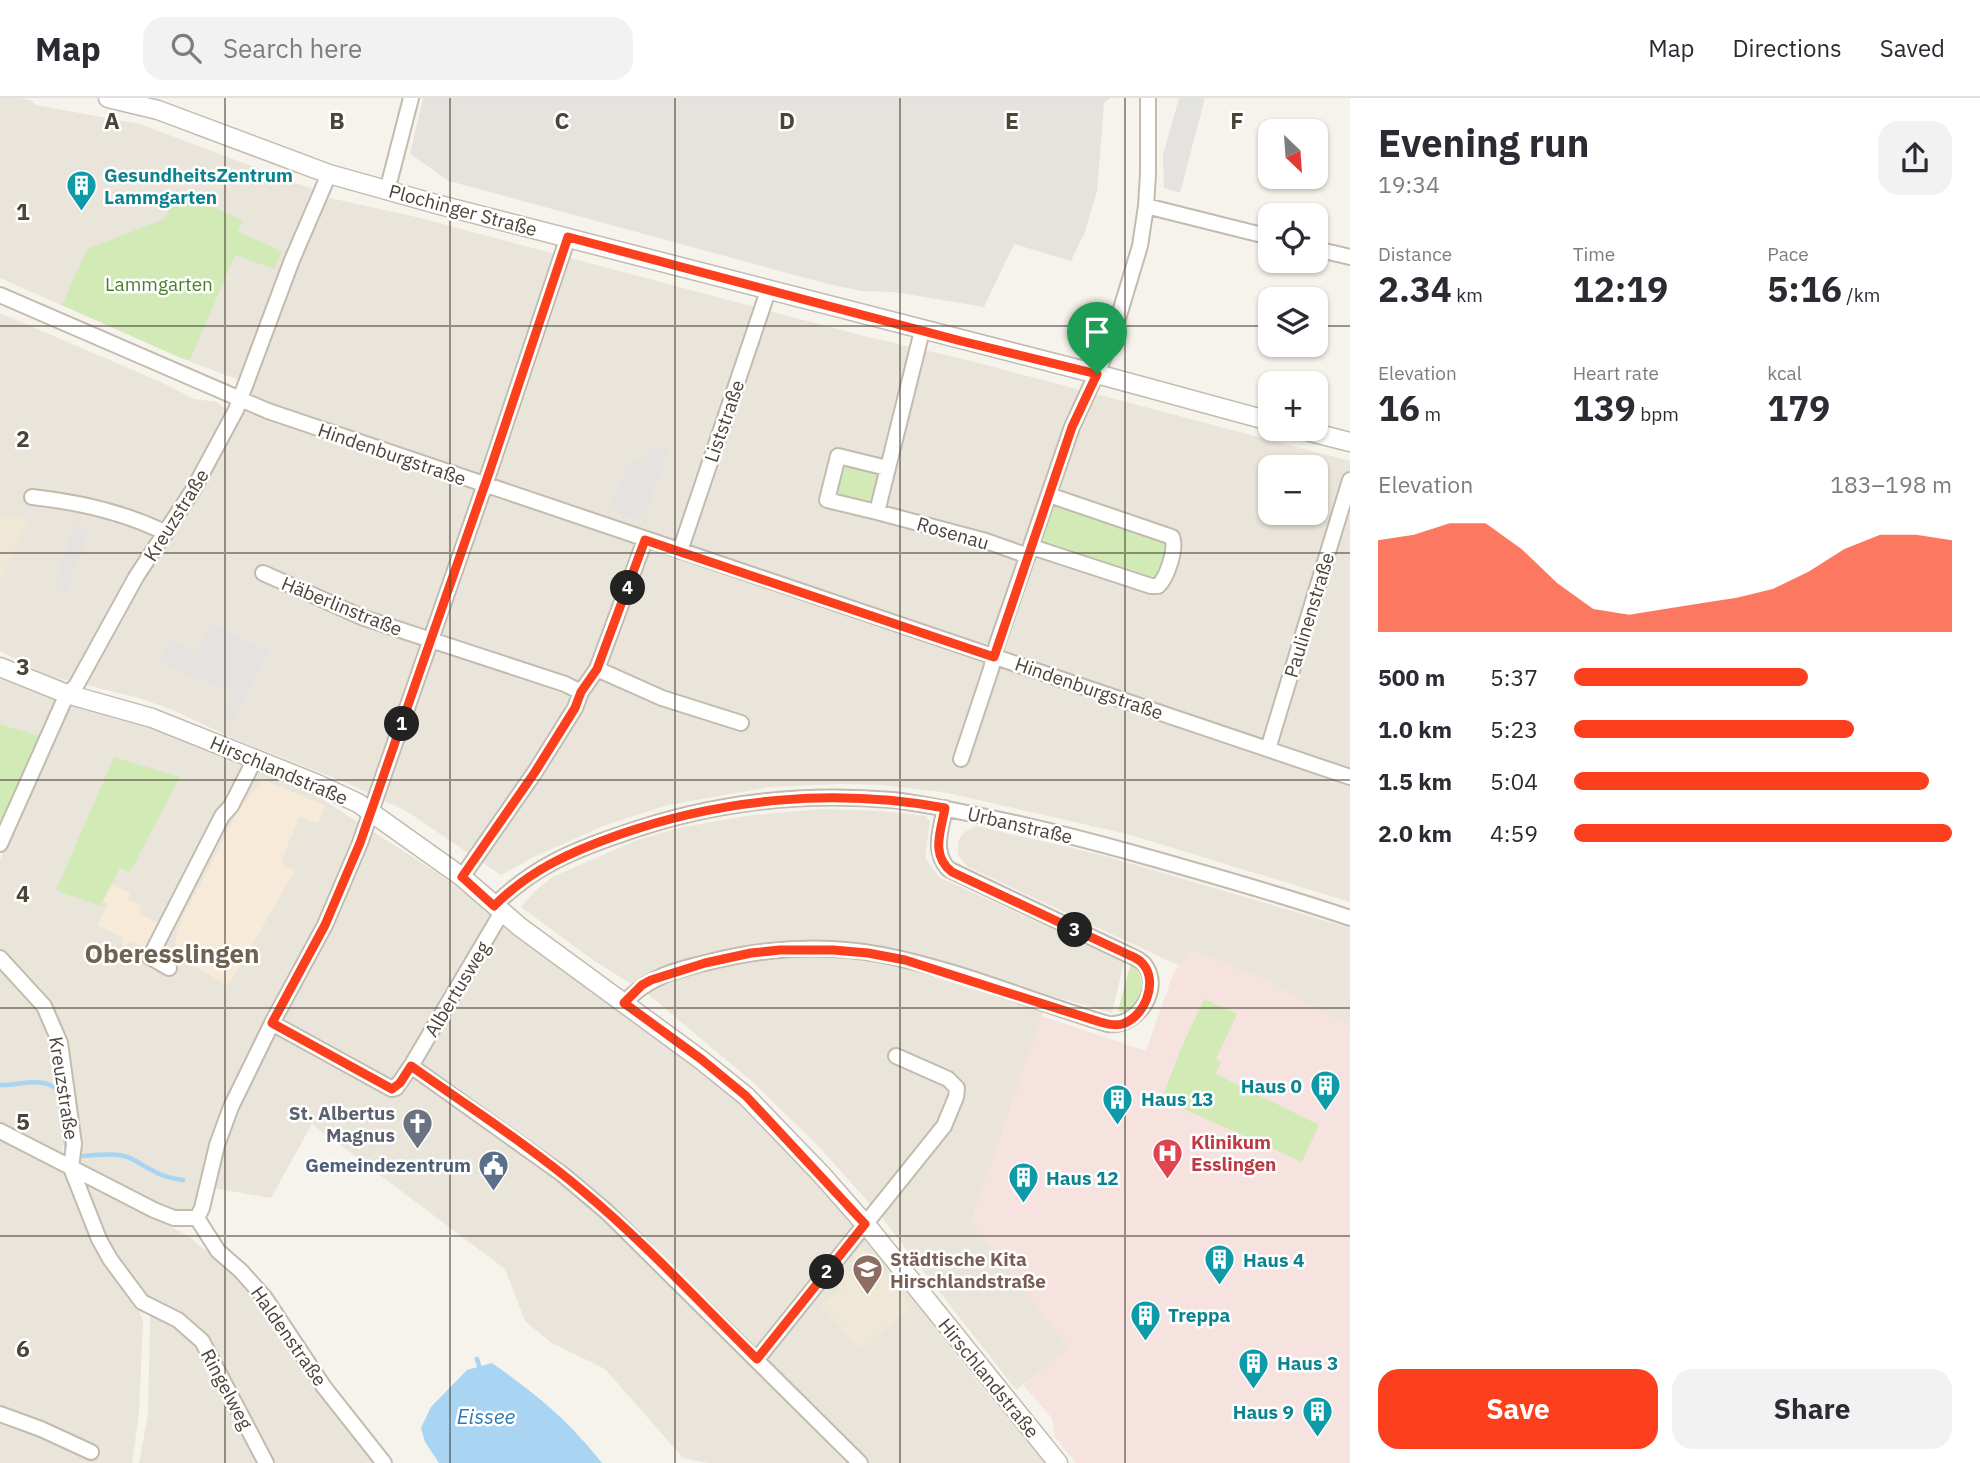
<!DOCTYPE html>
<meta charset="utf-8">
<style>
:root{--surface:#fff;--page:#f2f2f3;--text:#2b2b33;--muted:#7c7c81;--line:#e1e1e2;--accent:#fc3f1d}
body{margin:0;font-family:"IBM Plex Sans",sans-serif;background:var(--page);color:var(--text);height:100vh;display:flex;flex-direction:column;font-size:26px;white-space:nowrap}
*{box-sizing:border-box;margin:0}
p{font-size:23px;color:var(--muted)}
.icon{flex:none;width:38px;height:38px;fill:none;stroke:currentColor;stroke-width:2;stroke-linecap:round;stroke-linejoin:round}
.map{position:relative;flex:1;overflow:hidden}
.sheet{display:flex;flex-direction:column;background:var(--surface);width:630px}
.sheet>*{flex:none}
.needle{width:46px;rotate:155deg}
.controls{position:absolute;left:1258px;top:21px;display:grid;gap:14px}
.controls a{display:grid;place-items:center;width:70px;height:70px;border-radius:14px;background:var(--surface);box-shadow:0 2px 5px #0004;font-size:35px}
.pin{position:absolute;display:grid;place-items:center;width:60px;height:60px;color:#fff;margin:-72px -30px;border-radius:50% 50% 50% 0;rotate:-45deg;box-shadow:0 0 7px #0007}
.pin .icon{rotate:45deg}
.km{position:absolute;width:35px;height:35px;margin:-18px;border-radius:50%;background:#222;color:#fff;font-size:19px;line-height:35px;text-align:center}
.round{display:grid;place-items:center;flex:none;width:74px;height:74px;border-radius:21px;background:var(--page)}
.overview{display:flex;align-items:center;justify-content:space-between;height:119px;padding:0 28px}
h1{font-size:38px;font-weight:700;line-height:52px}
.figures{display:grid;grid-template-columns:repeat(3,1fr);gap:10px;height:119px;padding:7px 28px}
.figures div{display:grid;align-content:center}
.figures b{font-size:35px;font-weight:700}
.figures small{font-size:19px;font-weight:400}
.figures p{font-size:19px}
.chart{height:196px;padding:14px 28px}
.chart p{display:flex;justify-content:space-between}
.chart svg{width:100%;height:126px;margin-top:7px;fill:var(--accent);opacity:.7}
.cta{display:flex;gap:14px;margin-top:auto;padding:14px 28px}
.cta a{flex:1;height:80px;border-radius:21px;background:var(--accent);color:#fff;font-size:28px;font-weight:700;line-height:80px;text-align:center}
.cta a+a{background:var(--page);color:var(--text)}
ul{padding:0 28px;list-style:none;font-size:23px}
li{display:grid;grid-template-columns:112px 84px 1fr;align-items:center;height:52px}
li i{height:18px;border-radius:9px;background:var(--accent)}
header{display:flex;align-items:center;gap:42px;box-sizing:border-box;height:98px;padding:0 35px;background:var(--surface);border-bottom:2px solid var(--line)}
header strong{font-size:33px}
nav{display:flex;gap:38px;margin-inline-start:auto;font-size:24px}
.search{width:490px;height:63px;background:var(--page);display:flex;align-items:center;gap:18px;box-sizing:border-box;padding:0 24px;border-radius:21px;color:var(--muted);font-size:26px}
main{display:flex;flex:1;min-height:0}
.map>svg:first-child{display:block}
</style>
<header>
<strong>Map</strong>
<div class="search"><svg class="icon" aria-label="search" viewBox="0 0 24 24"><circle cx="10" cy="10" r="6"/><path d="M15 15l6 6"/></svg>Search here</div>
<nav><a>Map</a><a>Directions</a><a>Saved</a></nav>
</header>
<main>
<div class="map">
<svg width="1350" height="1365" viewBox="0 0 1350 1365">
<rect width="100%" height="100%" fill="#f6f3ec"/>
<!-- residential -->
<path fill="#eae5da" fill-rule="evenodd" d="M 0,0 L 20,0 L 30,2 L 36,7 L 140,26 L 312,91 L 286,155 L 242,280 L 239,282 L 181,260 L 0,180 Z
M 330,100 L 416,119 L 864,238 L 963,261 L 1350,363 L 1350,804 L 1127,736 L 943,694 L 881,687 L 841,686 L 769,689 L 668,707 L 603,728 L 534,759 L 501,777 L 406,713 L 347,685 L 232,640 L 173,612 L 139,600 L 49,578 L 0,553 L 0,215 L 163,285 L 194,301 L 217,304 L 225,311 L 242,307 L 253,291 L 298,165 L 326,102 ZM 1270,369 L 1316,369 L 1316,415 L 1270,415 Z
M 0,574 L 58,600 L 0,733 Z
M 71,604 L 153,630 L 206,650 L 287,683 L 322,701 L 436,774 L 622,910 L 741,1002 L 857,1128 L 968,1272 L 1045,1365 L 708,1365 L 683,1360 L 605,1271 L 550,1244 L 525,1223 L 505,1171 L 312,1026 L 271,1100 L 208,1089 L 202,1110 L 174,1120 L 80,1072 L 79,1047 L 56,926 L 0,854 L 0,762 Z
M 821,711 L 883,713 L 926,718 L 930,724 L 925,760 L 939,779 L 1124,864 L 1112,915 L 1049,897 L 972,1123 L 1069,1250 L 1016,1292 L 879,1116 L 820,1050 L 755,986 L 649,897 L 593,862 L 521,809 L 533,795 L 552,779 L 637,742 L 679,730 L 745,718 Z
M 976,728 L 1102,757 L 1350,830 L 1350,928 L 1330,919 L 1262,880 L 1191,852 L 1180,868 L 968,769 L 958,757 L 958,744 L 963,735 Z
M 0,870 L 37,914 L 44,927 L 51,952 L 66,1076 L 136,1204 L 143,1223 L 139,1315 L 132,1365 L 0,1365 Z
M 91,1085 L 188,1138 L 225,1168 L 271,1220 L 353,1338 L 377,1365 L 139,1365 L 148,1317 L 150,1220 L 116,1166 L 83,1090 Z"/>
<!-- commercial -->
<path fill="#f7ead8" d="M 263,682 L 325,707 L 318,725 L 299,719 L 281,764 L 295,773 L 228,888 L 174,856 L 177,834 L 182,821 L 241,708 Z
M 111,786 L 130,795 L 128,801 L 142,808 L 139,815 L 158,825 L 146,851 L 130,843 L 126,848 L 121,846 L 124,840 L 97,827 L 108,806 L 103,803 Z"/>
<!-- industrial -->
<path fill="#e6e2dd" d="M 423,0 L 1110,0 L 1104,5 L 1097,93 L 1085,134 L 1071,163 L 1014,146 L 984,209 L 894,194 L 861,193 L 824,185 L 449,83 L 410,56 Z"/>
<!-- education -->
<path fill="#efe8d6" d="M 0,419 L 20,420 L 27,423 L 0,484 Z
M 860,1146 L 912,1210 L 860,1251 L 820,1207 L 841,1191 L 835,1183 L 859,1167 L 851,1156 Z"/>
<!-- medical -->
<path fill="#f6e3e0" d="M 1191,851 L 1262,880 L 1330,919 L 1350,928 L 1350,1365 L 1076,1365 L 1055,1339 L 1052,1320 L 1023,1287 L 1068,1249 L 972,1123 L 1041,918 L 1146,953 L 1173,876 Z"/>
<!-- green -->
<path fill="#d2eab5" d="M 179,95 L 188,103 L 193,100 L 243,122 L 238,134 L 282,153 L 274,171 L 235,157 L 190,262 L 181,260 L 62,207 L 87,151 L 164,121 Z
M 841,363 L 880,372 L 873,406 L 832,397 Z
M 1054,405 L 1170,442 L 1156,483 L 1040,444 Z
M 0,626 L 42,639 L 6,722 L 0,721 Z
M 114,659 L 180,679 L 130,774 L 120,770 L 100,808 L 56,792 Z
M 1131,864 C 1147,881 1144,902 1126,915 L 1118,913 Z
M 1204,901 L 1237,916 L 1216,961 L 1221,964 L 1216,976 L 1319,1027 L 1302,1064 L 1162,1001 L 1179,955 Z"/>
<!-- parking -->
<path fill="#e5e3e0" d="M 1179,0 L 1205,0 L 1180,95 L 1164,90 L 1163,57 Z
M 652,347 L 670,352 L 654,390 L 647,424 L 608,411 L 629,362 L 644,365 Z
M 76,424 L 88,436 L 66,494 L 55,484 Z
M 212,525 L 269,554 L 231,625 L 222,621 L 232,595 L 158,564 L 172,541 L 194,554 Z"/>
<!-- water -->
<path fill="#a9d4f2" d="M 492,1265 C 537,1297 567,1321 602,1365 L 439,1365 L 425,1344 L 421,1330 L 431,1309 L 467,1272 Z"/>
<g fill="none" stroke-linecap="round" stroke-linejoin="round">
<!-- stream -->
<path stroke="#a9d4f2" stroke-width="4.5" d="M 0,987 C 18,988 45,977 58,993 L 66,1048
M 83,1058 C 98,1057 119,1054 132,1061 C 154,1073 157,1078 183,1082
M 477,1261 L 480,1271"/>
<defs>
<path id="minor" d="M 387,93 L 411,0
M 1146,108 L 1270,139
M 1316,151 L 1350,159
M 0,197 L 268,313 L 1350,679
M 922,233 L 877,414 L 986,443 L 1028,458
M 32,399 C 78,404 124,414 166,435
M 877,414 L 827,402 L 838,358 L 887,370
M 1032,449 L 1151,488 L 1158,488 C 1167,480 1177,450 1172,439 L 1049,397
M 680,453 L 768,193
M 263,475 L 364,520 L 565,586 L 581,594
M 597,571 L 662,600 L 741,625
M 1268,651 L 1350,382
M 961,661 L 991,571 L 997,546 L 1072,329 L 1111,244 L 1140,148 L 1146,108 L 1148,76 L 1148,0
M 0,746 L 67,596 L 76,588 L 136,479 L 193,392 L 236,312 L 292,162 L 329,76
M 462,779 L 535,674 L 575,610 L 581,594 L 597,571 L 645,442
M 494,808 C 532,770 571,753 622,736 C 709,705 802,694 893,702 C 918,705 942,710 967,715 C 1024,726 1080,740 1137,756 C 1208,776 1280,796 1350,820
M 0,860 L 44,908 L 60,945 L 74,1046 L 71,1070 L 99,1141 L 110,1161 L 142,1204 L 178,1222 L 202,1243 L 266,1365
M 169,870 L 150,859 L 222,718 L 231,708 L 255,661
M 624,905 C 648,879 675,872 709,864 C 765,850 826,846 883,857 C 960,872 1033,904 1108,926 C 1136,930 1164,891 1144,866 C 1140,862 1134,859 1129,857 L 948,771 C 932,752 941,732 945,710
M 272,925 L 392,991 L 396,990 L 411,968 L 562,1076 L 607,1114 L 860,1365
M 411,968 L 502,814
M 0,1033 L 154,1112 L 174,1120 L 197,1120 L 218,1153 L 241,1173 L 265,1200 L 324,1289 L 384,1365
M 197,1120 L 202,1110 L 217,1047 L 231,1009 L 272,925 L 325,827 L 360,745 L 490,372 L 568,139
M 757,1261 L 944,1028 L 956,999 L 957,990 L 948,981 L 896,958
M 0,1316 L 41,1331 L 91,1354"/>
<path id="tertiary" d="M 108,0 L 158,12 L 329,76 L 436,106 L 1097,276 L 1270,323
M 1299,331 L 1350,344
M 0,569 L 67,596 L 152,620 L 315,685 L 358,705 L 462,779 L 520,829 L 700,961 L 746,998 L 822,1077 L 872,1134 L 1058,1365"/>
</defs>
<!-- minor casing -->
<use href="#minor" stroke="#c2bbae" stroke-width="18"/>
<!-- tertiary casing -->
<use href="#tertiary" stroke="#c2bbae" stroke-width="21"/>
<!-- minor -->
<use href="#minor" stroke="#fff" stroke-width="14"/>
<!-- tertiary -->
<use href="#tertiary" stroke="#fff" stroke-width="18"/>
</g>
<g fill="none" stroke-linecap="round" stroke-linejoin="round">
<defs>
<path id="route" d="M 568,139 L 961,243 L 1097,276 L 1072,329 L 994,559 L 645,442 L 597,571 L 581,594 L 575,610 L 535,674 L 462,779 L 494,808 C 530,772 570,754 618,737 C 723,700 836,690 945,710 C 941,733 930,757 952,774 L 1129,857 C 1134,859 1140,862 1143,866 C 1159,884 1144,920 1122,926 C 1115,928 1107,926 1100,924 L 905,862 L 868,855 L 833,852 L 780,852 L 751,855 L 705,865 L 651,882 L 642,887 L 624,905 L 701,961 L 746,998 L 865,1126 L 757,1261 C 700,1205 645,1145 584,1094 C 530,1048 469,1009 411,968 L 400,985 L 392,991 L 272,925 L 325,827 L 360,745 L 490,372 Z"/>
</defs>
<!-- route casing -->
<use href="#route" stroke="#fff" stroke-width="14"/>
<!-- route -->
<use href="#route" stroke="#fc3f1d" stroke-width="9"/>
</g>
<!-- grid -->
<path fill="none" stroke="#4b4439" stroke-width="2" stroke-opacity="0.55" d="M 225,0 L 225,1365M 450,0 L 450,1365M 675,0 L 675,1365M 900,0 L 900,1365M 1125,0 L 1125,1365M 0,228 L 1270,228M 1316,228 L 1350,228M 0,455 L 1350,455M 0,682 L 1350,682M 0,910 L 1350,910M 0,1138 L 1350,1138"/>
<!-- icons -->
<defs>
<symbol id="building-pin" viewBox="-11 -11 22 30"><path d="M0 17L-7.5 6A9.5 9.5 0 1 1 7.5 6Z" fill="#0f9aa8" stroke="#fff"/><path d="M-4-6H4V6H1V3H-1V6H-4ZM-2.5-4.3h1.7v1.8h-1.7ZM.8-4.3h1.7v1.8H.8ZM-2.5-1h1.7V.8h-1.7ZM.8-1h1.7V.8H.8Z" fill="#fff"/></symbol>
<symbol id="church-pin" viewBox="-11 -11 22 30"><path d="M0 17L-7.5 6A9.5 9.5 0 1 1 7.5 6Z" fill="#6b7280" stroke="#fff"/><path d="M-1.2-6h2.4v3.5h3.3v2.4h-3.3V6h-2.4V-.1h-3.3v-2.4h3.3Z" fill="#fff"/></symbol>
<symbol id="hospital-pin" viewBox="-11 -11 22 30"><path d="M0 17L-7.5 6A9.5 9.5 0 1 1 7.5 6Z" fill="#e0444e" stroke="#fff"/><path d="M-5-5h3v3.5h4V-5h3V5h-3V1.5h-4V5h-3Z" fill="#fff"/></symbol>
<symbol id="civic-pin" viewBox="-11 -11 22 30"><path d="M0 17L-7.5 6A9.5 9.5 0 1 1 7.5 6Z" fill="#5c6f8a" stroke="#fff"/><path d="M-.6-6.5H3V-4.5H.6V-3L4-1V1h2V6H-6V1h2V-1L-.6-3ZM-1.2 2.5V6h2.4V2.5Z" fill="#fff"/></symbol>
<symbol id="school-pin" viewBox="-11 -11 22 30"><path d="M0 17L-7.5 6A9.5 9.5 0 1 1 7.5 6Z" fill="#8d6e63" stroke="#fff"/><path d="M0-5L7-2L0 1L-7-2ZM-4 1L0 2.5L4 1V4Q0 6-4 4Z" fill="#fff"/></symbol>
</defs>
<g fill-rule="evenodd">
<use href="#building-pin" x="64" y="70" width="35" height="47"/>
<use href="#building-pin" x="1308" y="970" width="35" height="47"/>
<use href="#building-pin" x="1100" y="984" width="35" height="47"/>
<use href="#church-pin" x="400" y="1008" width="35" height="47"/>
<use href="#hospital-pin" x="1150" y="1038" width="35" height="47"/>
<use href="#civic-pin" x="476" y="1050" width="35" height="47"/>
<use href="#building-pin" x="1006" y="1062" width="35" height="47"/>
<use href="#building-pin" x="1202" y="1144" width="35" height="47"/>
<use href="#school-pin" x="850" y="1154" width="35" height="47"/>
<use href="#building-pin" x="1128" y="1200" width="35" height="47"/>
<use href="#building-pin" x="1236" y="1248" width="35" height="47"/>
<use href="#building-pin" x="1300" y="1296" width="35" height="47"/>
</g>
<g text-anchor="middle" dominant-baseline="central" stroke-width="5" stroke-linejoin="round" paint-order="stroke">
<!-- culture labels -->
<g font-size="19" font-weight="bold" fill="#0d838f" stroke="#fff" text-anchor="start">
<text x="104" y="77">GesundheitsZentrum<tspan x="104" dy="22">Lammgarten</tspan></text>
<text x="1302" y="988" text-anchor="end">Haus 0</text>
<text x="1141" y="1001">Haus 13</text>
<text x="1046" y="1080">Haus 12</text>
<text x="1243" y="1162">Haus 4</text>
<text x="1168" y="1217">Treppa</text>
<text x="1277" y="1265">Haus 3</text>
<text x="1294" y="1314" text-anchor="end">Haus 9</text>
</g>
<!-- street labels -->
<g font-size="19" fill="#4b4439" stroke="#fff">
<text transform="translate(463 112) rotate(15)">Plochinger Straße</text>
<text transform="translate(724 323) rotate(-71)">Liststraße</text>
<text transform="translate(392 356) rotate(19)">Hindenburgstraße</text>
<text transform="translate(176 417) rotate(-58)">Kreuzstraße</text>
<text transform="translate(953 435) rotate(16)">Rosenau</text>
<text transform="translate(342 508) rotate(22)">Häberlinstraße</text>
<text transform="translate(1309 517) rotate(-73)">Paulinenstraße</text>
<text transform="translate(1089 590) rotate(19)">Hindenburgstraße</text>
<text transform="translate(279 672) rotate(23)">Hirschlandstraße</text>
<text transform="translate(1020 727) rotate(13)">Urbanstraße</text>
<text transform="translate(457 891) rotate(-59)">Albertusweg</text>
<text transform="translate(64 990) rotate(81)">Kreuzstraße</text>
<text transform="translate(289 1238) rotate(55)">Haldenstraße</text>
<text transform="translate(989 1280) rotate(51)">Hirschlandstraße</text>
<text transform="translate(227 1291) rotate(62)">Ringelweg</text>
</g>
<!-- park labels -->
<g font-size="19" fill="#4a7f2a" stroke="#fff">
<text x="159" y="186">Lammgarten</text>
</g>
<!-- worship labels -->
<g font-size="19" font-weight="bold" fill="#5b616d" stroke="#fff" text-anchor="end">
<text x="395" y="1015">St. Albertus<tspan x="395" dy="22">Magnus</tspan></text>
</g>
<!-- health labels -->
<g font-size="19" font-weight="bold" fill="#be3a42" stroke="#fff" text-anchor="start">
<text x="1191" y="1044">Klinikum<tspan x="1191" dy="22">Esslingen</tspan></text>
</g>
<!-- service labels -->
<g font-size="19" font-weight="bold" fill="#4e5e75" stroke="#fff" text-anchor="end">
<text x="471" y="1067">Gemeindezentrum</text>
</g>
<!-- education labels -->
<g font-size="19" font-weight="bold" fill="#785e54" stroke="#fff" text-anchor="start">
<text x="890" y="1161">Städtische Kita<tspan x="890" dy="22">Hirschlandstraße</tspan></text>
</g>
<!-- water labels -->
<g font-size="21" font-style="italic" fill="#2e7ab2" stroke="#fff">
<text x="486" y="1318">Eissee</text>
</g>
<!-- district labels -->
<g font-size="26" font-weight="bold" fill="#6e6250" stroke="#fff">
<text x="172" y="855">Oberesslingen</text>
</g>
</g>
<g font-size="23" text-anchor="middle" font-weight="bold" fill="#4b4439" stroke="#fff" stroke-width="5" stroke-linejoin="round" paint-order="stroke">
<text x="112" y="31">A</text>
<text x="337" y="31">B</text>
<text x="562" y="31">C</text>
<text x="787" y="31">D</text>
<text x="1012" y="31">E</text>
<text x="1237" y="31">F</text>
<text x="23" y="122">1</text>
<text x="23" y="349">2</text>
<text x="23" y="577">3</text>
<text x="23" y="804">4</text>
<text x="23" y="1032">5</text>
<text x="23" y="1259">6</text>
</g>
</svg>
<div class="controls">
<a><svg class="needle" viewBox="-14 -14 28 28"><path d="M0-13l5 13h-10z" fill="#e53935"/><path d="M0 13l5-13h-10z" fill="#7c7c81"/></svg></a>
<a><svg class="icon" aria-label="locate" viewBox="0 0 24 24"><circle cx="12" cy="12" r="6"/><path d="M12 2v4M12 18v4M2 12h4M18 12h4"/></svg></a>
<a><svg class="icon" aria-label="layers" viewBox="0 0 24 24"><path d="M12 4l9 5-9 5-9-5zM3 14l9 5 9-5"/></svg></a>
<a>+</a>
<a>−</a>
</div>
<div class="pin" style="left:1097px;top:276px;background:#1e9e55"><svg class="icon" aria-label="arrive" viewBox="0 0 24 24"><path d="M6 21V4h12l-3 4 3 4H6"/></svg></div>
<b class="km" style="left:402px;top:626px">1</b>
<b class="km" style="left:827px;top:1174px">2</b>
<b class="km" style="left:1075px;top:832px">3</b>
<b class="km" style="left:628px;top:490px">4</b>
</div>
<section class="sheet">
<div class="overview"><div><h1>Evening run</h1><p>19:34</p></div><a class="round"><svg class="icon" aria-label="share" viewBox="0 0 24 24"><path d="M12 15V3M7 8l5-5 5 5M5 13v7h14v-7"/></svg></a></div>
<div class="figures">
<div><p>Distance</p><b>2.34<small> km</small></b></div>
<div><p>Time</p><b>12:19</b></div>
<div><p>Pace</p><b>5:16<small> /km</small></b></div>
</div>
<div class="figures">
<div><p>Elevation</p><b>16<small> m</small></b></div>
<div><p>Heart rate</p><b>139<small> bpm</small></b></div>
<div><p>kcal</p><b>179</b></div>
</div>
<div class="chart"><p><span>Elevation</span>183–198 m</p>
<svg viewBox="0 0 160 44" preserveAspectRatio="none"><path d="M0 44V12L10 10L20 6L30 6L40 15L50 27L60 36L70 38L80 36L90 34L100 32L110 29L120 23L130 15L140 10L150 10L160 12V44z"/></svg>
</div>
<ul>
<li><b>500 m</b>5:37<i style="width:62%"></i></li>
<li><b>1.0 km</b>5:23<i style="width:74%"></i></li>
<li><b>1.5 km</b>5:04<i style="width:94%"></i></li>
<li><b>2.0 km</b>4:59<i style="width:100%"></i></li>
</ul>
<div class="cta"><a>Save</a><a>Share</a></div>
</section>
</main>
